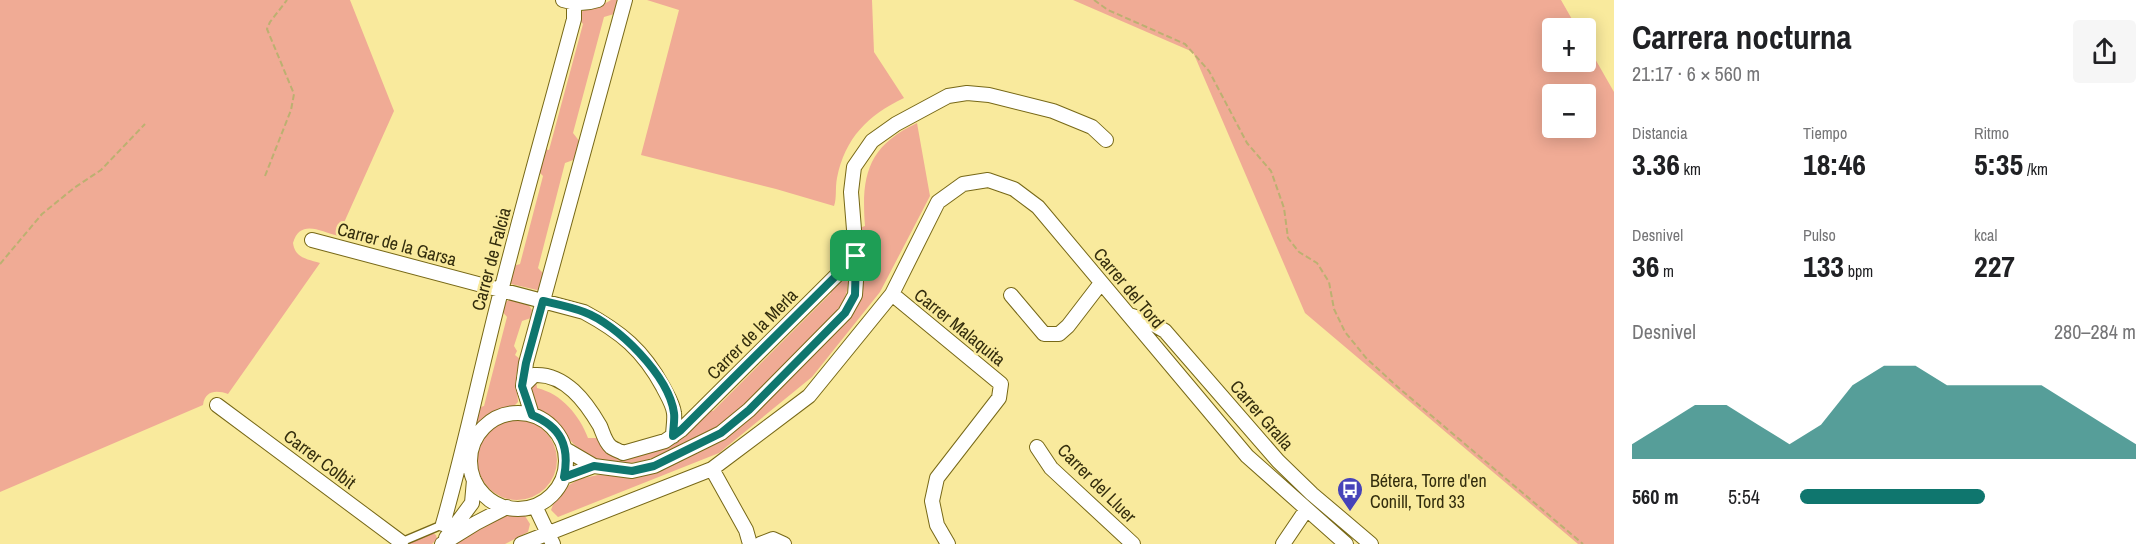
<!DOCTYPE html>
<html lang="es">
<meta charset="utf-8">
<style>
:root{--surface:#fff;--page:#f6f6f6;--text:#202124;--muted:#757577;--accent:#0f766e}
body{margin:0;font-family:"Archivo Narrow",sans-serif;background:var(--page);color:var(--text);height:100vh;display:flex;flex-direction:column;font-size:22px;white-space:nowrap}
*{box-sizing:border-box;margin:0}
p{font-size:20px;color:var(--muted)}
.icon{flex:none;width:33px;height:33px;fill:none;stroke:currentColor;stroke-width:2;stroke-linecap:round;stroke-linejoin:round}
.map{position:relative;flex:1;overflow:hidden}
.side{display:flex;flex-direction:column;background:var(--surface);width:540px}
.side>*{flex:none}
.fabs{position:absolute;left:1542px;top:18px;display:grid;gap:12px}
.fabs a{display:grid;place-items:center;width:54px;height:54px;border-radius:6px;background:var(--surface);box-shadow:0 3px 15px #0003;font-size:30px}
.pin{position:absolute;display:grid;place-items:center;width:51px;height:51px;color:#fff;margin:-26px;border-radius:12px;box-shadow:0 3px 9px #0006}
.round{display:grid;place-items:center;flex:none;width:63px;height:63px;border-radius:6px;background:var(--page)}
.headline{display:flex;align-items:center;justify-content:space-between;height:102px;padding:0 18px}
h1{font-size:33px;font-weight:800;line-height:45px}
.metrics{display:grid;grid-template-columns:repeat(3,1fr);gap:9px;height:102px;padding:6px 18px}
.metrics div{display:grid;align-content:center}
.metrics b{font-size:30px;font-weight:800}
.metrics small{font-size:16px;font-weight:400}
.metrics p{font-size:16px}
.chart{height:168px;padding:12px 18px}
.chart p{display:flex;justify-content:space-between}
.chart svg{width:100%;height:108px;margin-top:6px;fill:var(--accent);opacity:.7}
ul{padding:0 18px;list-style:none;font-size:20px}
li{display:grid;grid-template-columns:96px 72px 1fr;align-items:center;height:45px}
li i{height:15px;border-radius:8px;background:var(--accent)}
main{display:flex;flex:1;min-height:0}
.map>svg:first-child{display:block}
</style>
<main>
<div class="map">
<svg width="1614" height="544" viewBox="0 0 1614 544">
<rect width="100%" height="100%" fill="#f9ea9d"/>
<!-- green -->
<path fill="#f0ab95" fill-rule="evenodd" d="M 0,0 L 350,0 L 394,111 L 338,236 C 320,231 300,219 293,243 C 295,258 307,259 320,263 L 228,394 C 217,390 205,390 203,405 L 0,492 Z
M 611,0 L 618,0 L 614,14 L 604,17 L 573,133 L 580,142 L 576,159 L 565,163 L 538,268 L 545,275 L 540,289 L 537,290 L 511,284 L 508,280 L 510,267 L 520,264 L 543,176 L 535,168 L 541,148 L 549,150 L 583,24 L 576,16 C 584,7 600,8 611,0 Z
M 647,0 L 872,0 L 874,52 L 904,98 C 868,115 845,138 837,178 C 835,188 837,198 834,206 L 776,189 L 641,155 L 679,10 Z
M 1073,0 L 1561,0 L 1577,28 L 1552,28 L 1552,62 L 1586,62 L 1586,43 L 1614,92 L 1614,544 L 1578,544 L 1305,313 L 1193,52 ZM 1552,94 L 1586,94 L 1586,128 L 1552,128 Z
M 917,123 L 930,196 L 880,292 L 812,377 L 719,453 L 558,517 L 551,510 L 555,499 L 569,485 L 579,479 L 598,475 L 641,476 L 714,445 L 739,427 L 848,317 L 859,228 L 865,226 C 861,175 868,146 917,123 Z
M 841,273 L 847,276 C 851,292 841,306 832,318 L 732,417 C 717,428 701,436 684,444 C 652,460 616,475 583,452 C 573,445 566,435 557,426 C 550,417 536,411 531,400 C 529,395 529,387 529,381 L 536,381 L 537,388 C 562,394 579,415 588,438 L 597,438 C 602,449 611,457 623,459 L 704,409 L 713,411 L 831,293 L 829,283 Z
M 511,299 L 528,304 L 532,310 L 531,318 L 522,321 L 514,346 L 517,351 L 515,355 L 520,359 L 516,377 L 518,402 L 513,407 L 493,412 L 475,426 L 474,409 L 484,406 L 507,317 L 501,310 L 503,303 Z
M477 460a40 40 0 1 1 80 0a40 40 0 1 1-80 0Z
M 522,515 L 525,516 L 530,524 L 528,532 L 505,544 L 452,544 L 496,516 Z
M 431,532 L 436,535 L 437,539 L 432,544 L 403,544 Z"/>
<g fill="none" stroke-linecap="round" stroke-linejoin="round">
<defs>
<path id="service" d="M 399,543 L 444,524"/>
<path id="minor" d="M 563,0 C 575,4 586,4 598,0
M 312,240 L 584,312 C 621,332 643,350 663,387 C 667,395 673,404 674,413 C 675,420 673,429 673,436
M 892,294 L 1001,384 L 999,398 L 937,478 L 932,501 L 937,525 L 948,544
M 1011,295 L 1044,334 L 1059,334 L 1068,326 L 1101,283
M 1129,315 L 1148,321 L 1165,331 L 1278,461 L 1312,494 L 1371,544
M 523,386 L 534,375 C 565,373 586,402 600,426 C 603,433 605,442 611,447 C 614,449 619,451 623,453 L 665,441 L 681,430 L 856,256
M 217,405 L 401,542
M470 461a48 48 0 1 1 96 0a48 48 0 1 1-96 0Z
M 532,415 L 523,386 L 526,363 L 625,0
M 1037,447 L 1051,468 L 1133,544
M 594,466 L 632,471 L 654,466 L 721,433 L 749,410 L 845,313 L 855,295 L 857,267 L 851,192 L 854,167 L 872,141 L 896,124 L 948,96 L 967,93 L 989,95 L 1053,111 L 1092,127 L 1106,140
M 712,469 L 746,530 L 750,544
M 564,477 L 594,466 L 565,449
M 535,506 L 553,544
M 443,524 C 465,447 481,368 501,291 C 524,200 550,109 574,19 L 574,3
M 446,538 L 472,503 L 474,480
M 442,544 L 476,523 L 507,507
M 521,544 L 712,469 L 809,396 L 892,294 L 938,202 L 963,184 L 988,180 L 1014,189 L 1038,207 L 1247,456 L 1346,544
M 760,544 L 773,539 L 784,544
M 1283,544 L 1306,510"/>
</defs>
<!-- service casing -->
<use href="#service" stroke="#776817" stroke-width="10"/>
<!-- minor casing -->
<use href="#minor" stroke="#776817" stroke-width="16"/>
<!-- path -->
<path stroke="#bcb071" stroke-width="2" stroke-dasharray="6 3" stroke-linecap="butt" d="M 1094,0 L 1108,10 L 1185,44 L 1209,71 L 1247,143 L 1271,171 L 1284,208 L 1288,238 L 1299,252 L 1317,263 L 1329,282 L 1334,309 L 1345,332 L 1367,359 L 1400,389 L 1583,544
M 265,176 L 291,110 L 294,94 L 267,29 L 270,22 L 287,0
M 0,264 L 42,214 L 74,188 L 101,170 L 145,124"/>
<!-- service -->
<use href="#service" stroke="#fff" stroke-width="7"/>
<!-- minor -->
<use href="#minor" stroke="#fff" stroke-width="14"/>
</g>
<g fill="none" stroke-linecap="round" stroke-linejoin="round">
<defs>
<path id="route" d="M 856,256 L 855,295 L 845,313 L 749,410 L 721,433 L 654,466 L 632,471 L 594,466 L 564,477 C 570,446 561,427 532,415 L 522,386 L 526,363 L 543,301 C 556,304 571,307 584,312 C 617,324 669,376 674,413 C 675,420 673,429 673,436 L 681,430 Z"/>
</defs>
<!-- route casing -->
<use href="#route" stroke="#fff" stroke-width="12"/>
<!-- route -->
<use href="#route" stroke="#0f766e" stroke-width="8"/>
</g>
<!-- icons -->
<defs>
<symbol id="bus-pin" viewBox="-11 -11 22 30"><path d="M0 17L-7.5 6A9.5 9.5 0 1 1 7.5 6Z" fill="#4743b9" stroke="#f9ea9d"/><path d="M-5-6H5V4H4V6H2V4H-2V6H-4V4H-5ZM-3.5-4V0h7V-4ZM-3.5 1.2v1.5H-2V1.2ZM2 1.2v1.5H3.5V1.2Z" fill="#fff"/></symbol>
</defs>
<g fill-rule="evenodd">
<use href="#bus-pin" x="1335" y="475" width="30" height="40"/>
</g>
<g text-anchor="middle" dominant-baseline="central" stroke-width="5" stroke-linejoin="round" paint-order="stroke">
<!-- street labels -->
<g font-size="18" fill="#332d0d" stroke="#f9ea9d">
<text transform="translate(397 244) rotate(15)">Carrer de la Garsa</text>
<text transform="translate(491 259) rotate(-75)">Carrer de Falcia</text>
<text transform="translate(1129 288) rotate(50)">Carrer del Tord</text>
<text transform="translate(960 327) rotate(39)">Carrer Malaquita</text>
<text transform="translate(752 334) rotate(-45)">Carrer de la Merla</text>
<text transform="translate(1262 415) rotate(49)">Carrer Gralla</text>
<text transform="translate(320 459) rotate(37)">Carrer Colbit</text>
<text transform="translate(1097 483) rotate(45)">Carrer del Lluer</text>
</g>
<!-- poi labels -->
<g font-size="18" fill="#332d0d" stroke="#f9ea9d" text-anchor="start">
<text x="1370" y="480">Bétera, Torre d'en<tspan x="1370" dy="21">Conill, Tord 33</tspan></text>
</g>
</g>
</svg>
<div class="fabs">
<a>+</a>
<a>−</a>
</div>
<div class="pin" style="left:856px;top:256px;background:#1e9e55"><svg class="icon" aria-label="arrive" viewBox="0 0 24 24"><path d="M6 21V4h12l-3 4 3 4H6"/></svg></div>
</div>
<section class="side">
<div class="headline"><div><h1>Carrera nocturna</h1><p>21:17 · 6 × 560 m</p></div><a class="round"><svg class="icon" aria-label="share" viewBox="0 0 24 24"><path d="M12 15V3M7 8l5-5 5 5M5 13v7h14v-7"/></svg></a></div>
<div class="metrics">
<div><p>Distancia</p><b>3.36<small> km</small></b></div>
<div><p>Tiempo</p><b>18:46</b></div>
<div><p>Ritmo</p><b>5:35<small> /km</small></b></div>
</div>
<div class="metrics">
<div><p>Desnivel</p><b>36<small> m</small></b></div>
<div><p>Pulso</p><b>133<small> bpm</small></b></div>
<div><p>kcal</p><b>227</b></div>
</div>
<div class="chart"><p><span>Desnivel</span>280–284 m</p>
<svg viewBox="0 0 160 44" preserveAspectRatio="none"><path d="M0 44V38L10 30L20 22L30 22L40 30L50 38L60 30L70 14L80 6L90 6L100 14L110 14L120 14L130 14L140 22L150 30L160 38V44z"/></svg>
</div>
<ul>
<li><b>560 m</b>5:54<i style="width:55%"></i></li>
</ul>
</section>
</main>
